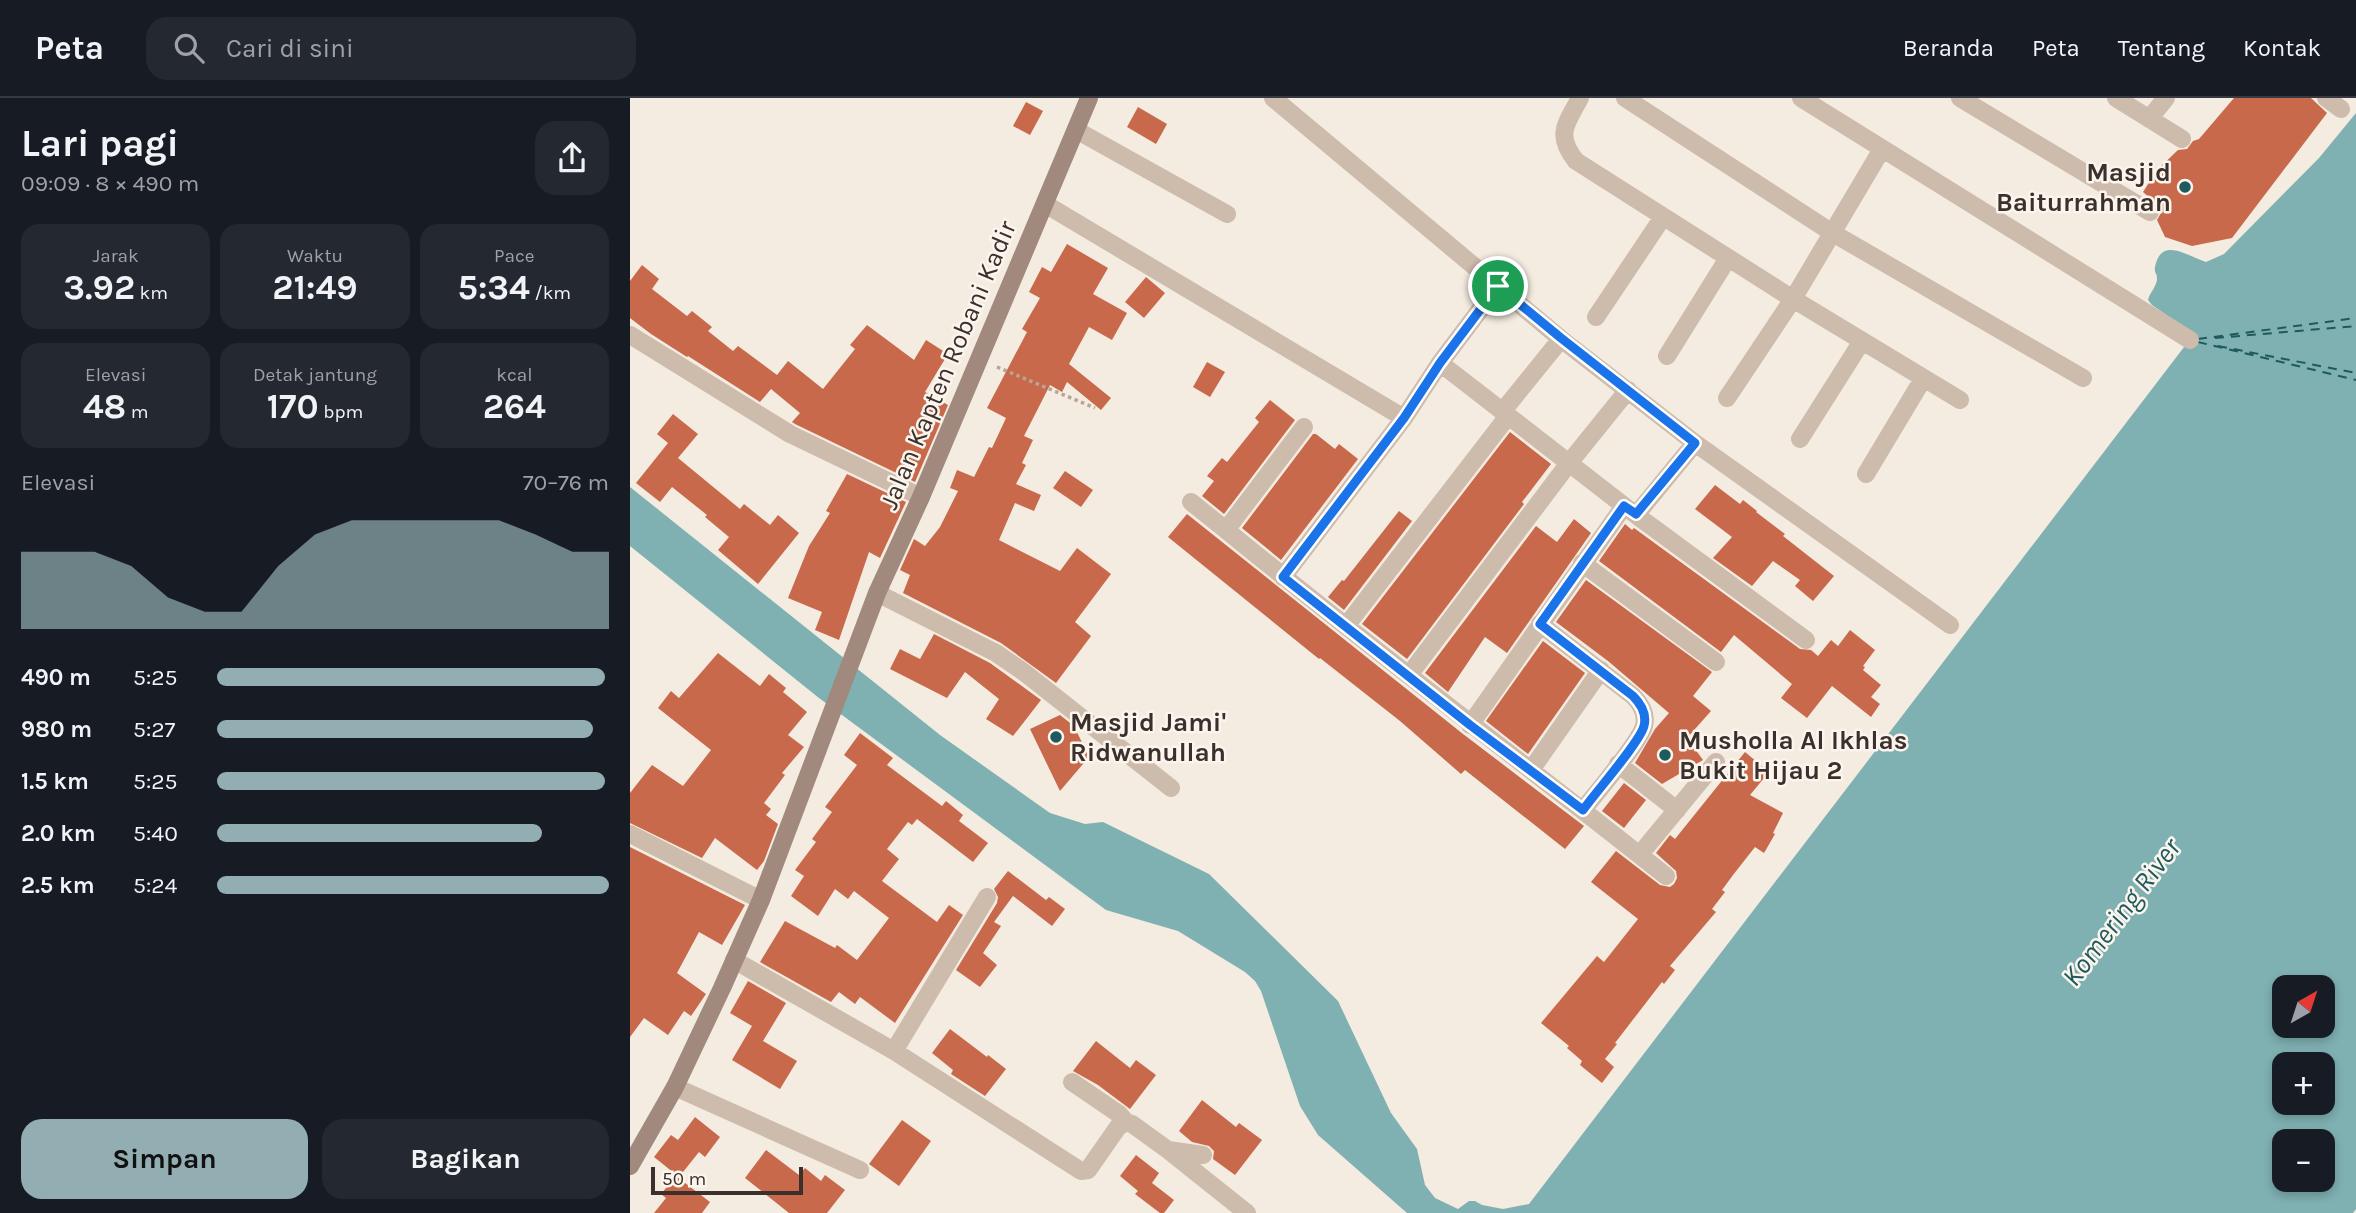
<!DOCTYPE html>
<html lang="id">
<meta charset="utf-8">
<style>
:root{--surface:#171b24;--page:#242831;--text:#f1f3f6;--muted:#9ea1a6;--line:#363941;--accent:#92aeb2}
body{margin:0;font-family:Karla,sans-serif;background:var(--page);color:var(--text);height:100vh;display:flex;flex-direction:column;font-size:26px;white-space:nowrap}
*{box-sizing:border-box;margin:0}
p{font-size:23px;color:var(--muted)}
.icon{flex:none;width:38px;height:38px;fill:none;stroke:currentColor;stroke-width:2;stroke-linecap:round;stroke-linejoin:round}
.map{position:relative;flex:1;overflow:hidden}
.sheet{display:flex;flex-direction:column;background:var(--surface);width:630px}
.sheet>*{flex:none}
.needle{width:46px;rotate:39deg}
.buttons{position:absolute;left:1642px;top:877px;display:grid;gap:14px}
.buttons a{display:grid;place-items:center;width:63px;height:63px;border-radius:14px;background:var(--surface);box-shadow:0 4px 10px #0003;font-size:35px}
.scale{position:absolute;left:21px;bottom:18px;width:152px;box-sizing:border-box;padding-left:7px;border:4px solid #3b302b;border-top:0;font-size:19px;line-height:24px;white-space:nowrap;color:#3b302b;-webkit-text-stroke:5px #fbf5ee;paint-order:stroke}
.pin{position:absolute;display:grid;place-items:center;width:60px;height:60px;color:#fff;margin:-30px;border:4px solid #fff;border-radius:50%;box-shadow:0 2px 7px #0007}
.round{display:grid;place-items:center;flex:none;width:74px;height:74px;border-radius:21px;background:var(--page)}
.head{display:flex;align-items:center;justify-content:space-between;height:119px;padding:0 21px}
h1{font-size:38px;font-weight:700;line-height:52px}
.metrics{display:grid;grid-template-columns:repeat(3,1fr);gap:10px;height:119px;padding:7px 21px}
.metrics div{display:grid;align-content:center;border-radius:18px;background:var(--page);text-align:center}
.metrics b{font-size:35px;font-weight:700}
.metrics small{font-size:19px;font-weight:400}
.metrics p{font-size:19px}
.chart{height:196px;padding:14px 21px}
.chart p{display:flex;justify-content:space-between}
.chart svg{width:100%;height:126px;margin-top:7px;fill:var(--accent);opacity:.7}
.primary-button{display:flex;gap:14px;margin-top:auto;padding:14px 21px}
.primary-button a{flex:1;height:80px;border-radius:21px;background:var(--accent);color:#111;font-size:28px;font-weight:700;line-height:80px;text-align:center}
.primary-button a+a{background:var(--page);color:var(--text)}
ul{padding:0 21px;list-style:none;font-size:23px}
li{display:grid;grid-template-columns:112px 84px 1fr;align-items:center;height:52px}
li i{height:18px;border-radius:9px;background:var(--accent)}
header{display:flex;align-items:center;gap:42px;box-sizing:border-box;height:98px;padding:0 35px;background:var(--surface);border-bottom:2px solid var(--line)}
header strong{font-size:33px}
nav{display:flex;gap:38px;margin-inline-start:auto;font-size:24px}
.search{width:490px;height:63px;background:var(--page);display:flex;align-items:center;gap:18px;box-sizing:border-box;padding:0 24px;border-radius:21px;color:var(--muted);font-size:26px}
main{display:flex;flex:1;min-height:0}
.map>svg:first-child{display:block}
</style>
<header>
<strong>Peta</strong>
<div class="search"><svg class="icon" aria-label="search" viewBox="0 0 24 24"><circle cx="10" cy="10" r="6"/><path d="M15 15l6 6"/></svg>Cari di sini</div>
<nav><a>Beranda</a><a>Peta</a><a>Tentang</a><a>Kontak</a></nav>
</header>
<main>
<section class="sheet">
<div class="head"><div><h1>Lari pagi</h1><p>09:09 · 8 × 490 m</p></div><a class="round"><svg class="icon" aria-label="share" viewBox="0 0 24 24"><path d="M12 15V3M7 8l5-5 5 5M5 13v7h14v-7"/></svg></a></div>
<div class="metrics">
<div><p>Jarak</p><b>3.92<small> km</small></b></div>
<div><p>Waktu</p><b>21:49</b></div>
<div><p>Pace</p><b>5:34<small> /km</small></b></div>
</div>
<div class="metrics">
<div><p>Elevasi</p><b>48<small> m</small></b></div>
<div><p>Detak jantung</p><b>170<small> bpm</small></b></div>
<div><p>kcal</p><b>264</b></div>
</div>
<div class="chart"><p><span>Elevasi</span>70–76 m</p>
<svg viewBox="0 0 160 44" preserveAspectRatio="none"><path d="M0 44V17L10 17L20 17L30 22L40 33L50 38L60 38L70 22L80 11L90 6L100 6L110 6L120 6L130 6L140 11L150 17L160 17V44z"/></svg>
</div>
<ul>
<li><b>490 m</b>5:25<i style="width:99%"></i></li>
<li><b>980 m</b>5:27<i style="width:96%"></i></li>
<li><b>1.5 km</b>5:25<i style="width:99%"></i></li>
<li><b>2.0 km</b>5:40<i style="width:83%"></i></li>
<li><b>2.5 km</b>5:24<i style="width:100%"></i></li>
</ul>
<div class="primary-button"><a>Simpan</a><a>Bagikan</a></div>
</section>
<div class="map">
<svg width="1726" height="1115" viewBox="0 0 1726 1115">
<rect width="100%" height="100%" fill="#f4ebe1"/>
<!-- water -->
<path fill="#7fb0b2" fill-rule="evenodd" d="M 1726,15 L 1726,1111 L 1723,1115 L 777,1115 L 688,1037 L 670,1008 L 631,893 L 625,883 L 615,874 L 548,833 L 476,812 L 189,600 L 0,448 L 0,389 L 310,637 L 420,715 L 455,726 L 473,724 L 579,776 L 708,903 L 761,1015 L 787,1051 L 795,1087 L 805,1100 L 828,1111 L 839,1103 L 845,1103 L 852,1107 L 873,1111 L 899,1106 L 1564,236 L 1522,207 L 1518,202 C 1520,194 1527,188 1527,181 C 1527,173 1524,177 1525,169 C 1531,138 1557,158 1576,164 L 1594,156 L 1689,60 ZM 1654,889 L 1692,889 L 1692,928 L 1654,928 ZM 1654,966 L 1692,966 L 1692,1004 L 1654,1004 ZM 1654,1043 L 1692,1043 L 1692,1082 L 1654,1082 Z"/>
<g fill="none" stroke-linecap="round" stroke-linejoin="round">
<!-- ferry -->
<path stroke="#1f5a5e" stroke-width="2" stroke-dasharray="9 7" stroke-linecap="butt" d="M 1585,240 L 1726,228
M 1568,241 L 1726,220
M 1568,244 L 1726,282
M 1588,248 L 1726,275"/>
</g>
<!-- building -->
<path fill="#c8694b" d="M 1604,0 L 1681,0 L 1697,15 L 1602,140 L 1562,148 L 1535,139 L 1527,122 L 1531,115 L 1530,109 L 1513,94 L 1527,72 L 1548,52 L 1557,51 L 1563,43 L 1569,41 Z
M 396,4 L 413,13 L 400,37 L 383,28 Z
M 508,9 L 537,26 L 526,46 L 497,29 Z
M 437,146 L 478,170 L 463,196 L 497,215 L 482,242 L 459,229 L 439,266 L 481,300 L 471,312 L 437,284 L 432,294 L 420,287 L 394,338 L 403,342 L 392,365 L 396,367 L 386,386 L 411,397 L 404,413 L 385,405 L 369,442 L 430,473 L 447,450 L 481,476 L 445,524 L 461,538 L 426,585 L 371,545 L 273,495 L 280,477 L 270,472 L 284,441 L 295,448 L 310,429 L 328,393 L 320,390 L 327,372 L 344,379 L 359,349 L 362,350 L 376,320 L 357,310 L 397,234 L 392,231 L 410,200 L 399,194 L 412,169 L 421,174 Z
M 12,167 L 29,181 L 22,191 L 57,218 L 62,213 L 82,229 L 78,233 L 103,253 L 108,248 L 147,277 L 158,263 L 193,291 L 225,251 L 220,247 L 237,227 L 284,262 L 296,242 L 318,256 L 295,294 L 318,307 L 285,384 L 165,326 L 162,324 L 170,315 L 141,291 L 130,304 L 58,258 L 57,259 L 21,236 L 0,220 L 0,183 Z
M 516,179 L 535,195 L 514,220 L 495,204 Z
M 577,264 L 595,274 L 580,299 L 563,289 Z
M 640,302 L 665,322 L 594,416 L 572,398 L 584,383 L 577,378 L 592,360 L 597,364 L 629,324 L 625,320 Z
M 43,316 L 68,336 L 48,360 L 110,411 L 114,406 L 140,427 L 148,417 L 169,435 L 128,486 L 88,452 L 99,439 L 75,419 L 77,417 L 42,389 L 30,404 L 6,385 L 38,345 L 27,336 Z
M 880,334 L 921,366 L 892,404 L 894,406 L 777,561 L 732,526 Z
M 683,336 L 686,336 L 705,351 L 709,346 L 728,361 L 651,462 L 612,430 Z
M 435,373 L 463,392 L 451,409 L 423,390 Z
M 217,376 L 276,404 L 250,460 L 239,454 L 209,542 L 185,532 L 192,514 L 158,500 L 179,448 L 200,415 L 196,413 Z
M 1085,387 L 1110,406 L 1113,402 L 1127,413 L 1126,414 L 1155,436 L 1153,438 L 1204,478 L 1183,503 L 1165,488 L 1170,482 L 1143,463 L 1122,488 L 1083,460 L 1102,439 L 1065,411 Z
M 769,413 L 782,423 L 714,512 L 698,499 L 712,482 L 714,483 Z
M 557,416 L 833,636 L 954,728 L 935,751 L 835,672 L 831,676 L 770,623 L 690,560 L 689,561 L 538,439 Z
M 944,421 L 961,435 L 877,555 L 855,539 L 818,594 L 795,575 L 906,428 L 927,444 Z
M 995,426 L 1002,432 L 1004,430 L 1170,551 L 1181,552 L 1188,558 L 1201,542 L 1208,548 L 1220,532 L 1245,552 L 1233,568 L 1235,569 L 1233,572 L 1251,587 L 1241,599 L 1250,606 L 1241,619 L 1202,588 L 1177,620 L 1151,600 L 1162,586 L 1104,537 L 1091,554 L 969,463 Z
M 956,482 L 1082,574 L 1063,598 L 1081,613 L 1057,640 L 1073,662 L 1032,686 L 1005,665 L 1025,631 L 1039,615 L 978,563 L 926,524 Z
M 304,536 L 360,565 L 411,602 L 383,638 L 356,621 L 369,601 L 335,574 L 317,600 L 260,571 L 270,551 L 290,561 Z
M 913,543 L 955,575 L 898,656 L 856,623 Z
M 88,555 L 130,588 L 139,576 L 156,590 L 153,594 L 177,614 L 158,637 L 174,649 L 152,675 L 155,677 L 134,705 L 141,711 L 136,717 L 148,726 L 134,763 L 127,772 L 85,740 L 72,760 L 0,725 L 0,695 L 22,667 L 53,688 L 81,652 L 28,610 L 41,593 L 49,600 Z
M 430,617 L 444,628 L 459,659 L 430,693 L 400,631 Z
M 230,635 L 263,660 L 257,667 L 312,708 L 316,703 L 333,717 L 329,723 L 358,745 L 343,764 L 287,721 L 282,727 L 278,724 L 257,751 L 269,761 L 252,783 L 307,824 L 319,807 L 333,817 L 265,925 L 230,899 L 225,906 L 209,894 L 201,904 L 130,864 L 155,823 L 205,850 L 207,847 L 227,862 L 259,820 L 224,793 L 218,801 L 205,791 L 188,818 L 161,798 L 174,778 L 165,772 L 186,744 L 182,741 L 202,714 L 195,709 L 227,667 L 214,657 Z
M 1115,654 L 1139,674 L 1120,697 L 1153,715 L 1143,735 L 1145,736 L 1134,755 L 1125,749 L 1103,777 L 1092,792 L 1095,794 L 1082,811 L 1086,814 L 1040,868 L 1045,872 L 1034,886 L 1032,884 L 985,945 L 987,946 L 975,961 L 984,969 L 972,985 L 950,967 L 952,963 L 937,950 L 939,948 L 911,925 L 967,858 L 974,864 L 1008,821 L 961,784 L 986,753 L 1030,787 L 1040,789 L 1044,786 L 1047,780 L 1046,773 L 1026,755 L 1040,737 L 1045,741 Z
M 994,685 L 1016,702 L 994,730 L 972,713 Z
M 0,749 L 115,807 L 92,847 L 69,834 L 47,875 L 76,896 L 61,918 L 54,913 L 38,937 L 14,920 L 0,939 Z
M 378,773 L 416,802 L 419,799 L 435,811 L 422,828 L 383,798 L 364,824 L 371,828 L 353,855 L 367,867 L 350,889 L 326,872 L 367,805 L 368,799 L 364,791 Z
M 118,883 L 156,905 L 133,943 L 167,963 L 150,991 L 102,962 L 122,928 L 100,915 Z
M 320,931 L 357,959 L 358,957 L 376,971 L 355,998 L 321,976 L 323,972 L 302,955 Z
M 466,943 L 500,970 L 506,962 L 526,977 L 500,1011 L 468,987 L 443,973 Z
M 572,1002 L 606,1029 L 609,1025 L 632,1042 L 605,1077 L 583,1061 L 584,1053 L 579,1048 L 562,1044 L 549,1033 Z
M 65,1019 L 90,1039 L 75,1059 L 69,1054 L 49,1079 L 24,1059 L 41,1037 L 48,1042 Z
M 272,1022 L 301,1043 L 269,1088 L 239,1066 Z
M 136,1052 L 169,1077 L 175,1070 L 191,1083 L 195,1077 L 215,1092 L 197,1115 L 159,1115 L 115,1080 Z
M 506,1057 L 529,1075 L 522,1085 L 544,1102 L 534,1115 L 530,1115 L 505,1096 L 508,1093 L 490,1078 Z
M 46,1078 L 80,1104 L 72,1115 L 24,1115 L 36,1100 L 31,1096 Z"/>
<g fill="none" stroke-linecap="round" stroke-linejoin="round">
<!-- path -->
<path stroke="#b9a596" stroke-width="3.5" stroke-dasharray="3.5 3.5" stroke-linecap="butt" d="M 367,269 L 465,310"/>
<!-- minor -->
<path stroke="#cdbbac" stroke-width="18" d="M 643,0 L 931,241 L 1065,345 L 1320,527
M 950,0 C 936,26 925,37 946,63 L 1163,201 L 1252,51
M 995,0 L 1201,134 L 1453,280
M 1171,0 L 1560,242
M 1330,0 L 1520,114
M 1486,0 L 1552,41
M 1696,0 L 1711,11
M 1519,21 L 1536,0
M 446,32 L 597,116
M 415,106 L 774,320
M 966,219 L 1033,119
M 0,237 L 160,336 L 291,399
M 1037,258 L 1098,160
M 810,265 L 1006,417 L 1176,542
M 1097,300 L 1163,201 L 1330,302
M 872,314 L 931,241
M 674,329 L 596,432 C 740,550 890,662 1036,778
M 1170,341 L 1232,243
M 1236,376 L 1293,281
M 561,404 L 596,432
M 1006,417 L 1065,345
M 952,465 L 1086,564
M 653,479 L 774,320 L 810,265 L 868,188
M 247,495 L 366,555 L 395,575 L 541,690
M 910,526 L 1003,598 C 1011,606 1017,616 1014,628 C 1010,644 966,695 953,712
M 716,528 L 878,318
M 779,577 L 939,365 L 998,292
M 840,627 L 994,408
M 988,666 L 1047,712
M 901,672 L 971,572
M 0,736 L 131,802
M 1016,749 L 1086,664
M 104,862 L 264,953 L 451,1073 L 458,1072 L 488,1029 L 496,1024 L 502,1026 L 538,1052 L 573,1057
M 264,953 L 357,799
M 442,984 L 489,1016 L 496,1024
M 45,989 L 230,1072
M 538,1052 L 617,1115"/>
<!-- secondary -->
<path stroke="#a18a7d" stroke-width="18" d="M 0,1068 L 45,989 L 92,890 L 131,802 L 247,495 L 291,399 L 459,0"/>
</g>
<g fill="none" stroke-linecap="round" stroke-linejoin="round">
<defs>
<path id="route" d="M 868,188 L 931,240 L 1065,345 L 1006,416 L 994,408 L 910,526 L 1003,598 C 1011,606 1017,616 1014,628 C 1010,644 965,695 953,712 L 840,627 L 653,479 L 774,320 L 810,265 Z"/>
</defs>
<!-- route casing -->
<use href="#route" stroke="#fff" stroke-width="14"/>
<!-- route -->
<use href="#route" stroke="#1a73e8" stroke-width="9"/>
</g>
<!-- markers -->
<g fill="#1f5a5e" stroke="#fbf5ee" stroke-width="2.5">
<circle cx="1555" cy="89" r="7"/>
<circle cx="426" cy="639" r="7"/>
<circle cx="1035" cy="657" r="7"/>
</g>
<g text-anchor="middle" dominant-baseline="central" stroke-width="5" stroke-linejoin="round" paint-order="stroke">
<!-- poi labels -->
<g font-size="26" font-weight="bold" fill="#3b302b" stroke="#fbf5ee" text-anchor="start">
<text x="1541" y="74" text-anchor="end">Masjid<tspan x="1541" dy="30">Baiturrahman</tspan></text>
<text x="440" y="624">Masjid Jami'<tspan x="440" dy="30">Ridwanullah</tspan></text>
<text x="1049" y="642">Musholla Al Ikhlas<tspan x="1049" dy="30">Bukit Hijau 2</tspan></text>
</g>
<!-- street labels -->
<g font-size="26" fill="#3b302b" stroke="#fbf5ee">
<text transform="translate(318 267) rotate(-67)">Jalan Kapten Robani Kadir</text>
</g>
<!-- water labels -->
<g font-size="28" font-style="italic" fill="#1f5a5e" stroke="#fbf5ee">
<text transform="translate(1491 814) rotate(-53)">Komering River</text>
</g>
</g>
</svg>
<div class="buttons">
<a><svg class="needle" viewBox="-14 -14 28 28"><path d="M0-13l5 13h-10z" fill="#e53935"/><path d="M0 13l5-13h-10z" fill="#9ea1a6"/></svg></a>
<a>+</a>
<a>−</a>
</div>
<div class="scale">50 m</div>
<div class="pin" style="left:868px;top:188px;background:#1e9e55"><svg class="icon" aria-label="arrive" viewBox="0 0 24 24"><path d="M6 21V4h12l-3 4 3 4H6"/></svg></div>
</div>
</main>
